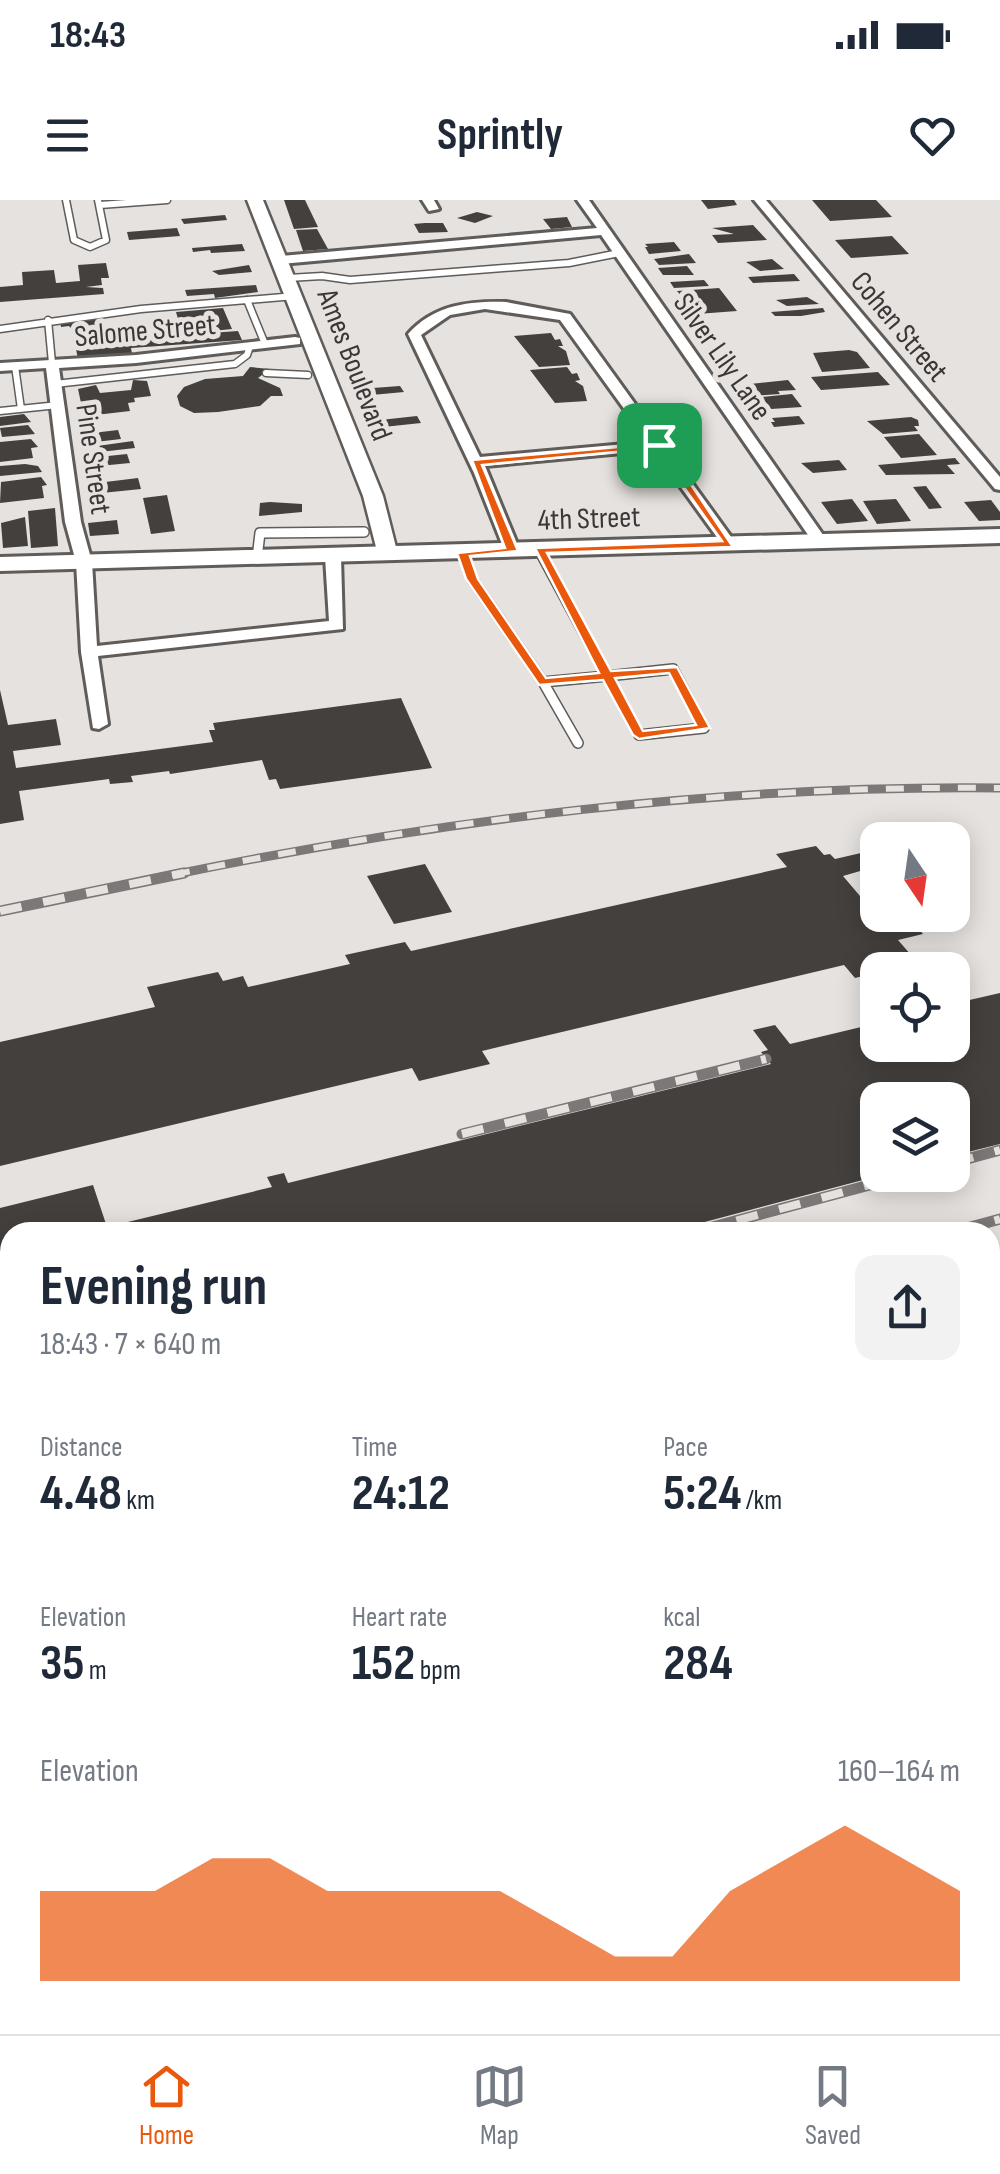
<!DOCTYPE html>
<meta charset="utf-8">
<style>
:root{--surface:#fff;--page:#f2f2f3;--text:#1f2937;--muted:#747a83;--line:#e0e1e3;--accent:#ea580c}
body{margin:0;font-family:"Sofia Sans Condensed",sans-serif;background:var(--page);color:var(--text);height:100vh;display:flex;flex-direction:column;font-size:38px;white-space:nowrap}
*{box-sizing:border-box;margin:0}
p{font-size:32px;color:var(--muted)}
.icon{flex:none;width:55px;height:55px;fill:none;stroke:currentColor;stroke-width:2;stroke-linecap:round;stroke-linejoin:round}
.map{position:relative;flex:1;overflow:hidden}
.side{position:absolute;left:0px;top:1022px;width:1000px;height:812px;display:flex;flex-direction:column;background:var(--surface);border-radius:30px 30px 0 0;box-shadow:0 5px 25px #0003}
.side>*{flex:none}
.needle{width:65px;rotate:167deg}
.controls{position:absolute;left:860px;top:622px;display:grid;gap:20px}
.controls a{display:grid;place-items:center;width:110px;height:110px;border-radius:20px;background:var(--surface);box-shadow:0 5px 25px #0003;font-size:50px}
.pin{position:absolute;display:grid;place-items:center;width:85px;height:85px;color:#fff;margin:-42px;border-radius:20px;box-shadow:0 5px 15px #0006}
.round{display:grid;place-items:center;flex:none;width:105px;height:105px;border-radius:20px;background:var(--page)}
.overview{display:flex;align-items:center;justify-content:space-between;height:170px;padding:0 40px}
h1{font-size:55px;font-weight:700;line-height:75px}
.metrics{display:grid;grid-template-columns:repeat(3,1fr);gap:15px;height:170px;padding:10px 40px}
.metrics div{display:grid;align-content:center}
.metrics b{font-size:50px;font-weight:700}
.metrics small{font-size:28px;font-weight:400}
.metrics p{font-size:28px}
.chart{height:280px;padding:20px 40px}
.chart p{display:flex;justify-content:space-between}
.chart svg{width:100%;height:180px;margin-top:10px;fill:var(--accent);opacity:.7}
.status{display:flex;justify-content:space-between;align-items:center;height:70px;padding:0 50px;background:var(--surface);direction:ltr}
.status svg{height:28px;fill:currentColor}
header{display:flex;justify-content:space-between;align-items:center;height:130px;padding:0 40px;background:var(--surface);font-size:45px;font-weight:700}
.dock{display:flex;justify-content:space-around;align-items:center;height:140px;border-top:2px solid var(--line);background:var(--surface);font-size:28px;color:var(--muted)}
.dock a{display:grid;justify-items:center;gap:5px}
.dock .selected{color:var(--accent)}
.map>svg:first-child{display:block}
</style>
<div class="status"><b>18:43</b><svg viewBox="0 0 49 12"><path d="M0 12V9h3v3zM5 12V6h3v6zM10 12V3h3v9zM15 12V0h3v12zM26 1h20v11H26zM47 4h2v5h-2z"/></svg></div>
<header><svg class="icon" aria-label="menu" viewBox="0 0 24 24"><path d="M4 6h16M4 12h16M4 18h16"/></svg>Sprintly<svg class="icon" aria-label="heart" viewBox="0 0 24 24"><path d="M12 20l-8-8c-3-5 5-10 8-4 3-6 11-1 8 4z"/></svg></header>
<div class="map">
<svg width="1000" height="1834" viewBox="0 0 1000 1834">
<rect width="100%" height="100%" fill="#e6e2df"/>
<!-- green -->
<path fill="#8fc7a5" d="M 1000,1412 L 1000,1685 L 990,1687 L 990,1415 Z
M 10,1694 L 10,1825 L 487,1825 L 456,1834 L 0,1834 L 0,1696 Z"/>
<!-- water -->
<path fill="#718bbd" d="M 1000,1573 L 1000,1834 L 309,1834 L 337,1825 L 990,1825 L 990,1575 Z"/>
<!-- building -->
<path fill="#44403e" d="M 284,0 L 305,0 L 318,27 L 294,29 Z
M 701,0 L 734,0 L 737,5 L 708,9 Z
M 812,0 L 876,0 L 892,17 L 830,21 Z
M 477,12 L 493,16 L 475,23 L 457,18 Z
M 225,15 L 227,20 L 184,24 L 181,19 Z
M 567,17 L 572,27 L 551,29 L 543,19 Z
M 425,23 L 443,23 L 448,32 L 419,33 L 414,24 Z
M 753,25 L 767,40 L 718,43 L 712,35 L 734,34 L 712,28 Z
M 177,28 L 180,36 L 129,40 L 127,32 Z
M 317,29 L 328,49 L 303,51 L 296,30 Z
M 892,36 L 909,54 L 851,58 L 835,40 Z
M 674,42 L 681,51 L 649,54 L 645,47 L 648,47 L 645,44 Z
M 242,44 L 245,51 L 211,53 L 210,50 L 193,52 L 192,48 Z
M 689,54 L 696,63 L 659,65 L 654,59 Z
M 772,59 L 784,69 L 760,71 L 746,62 Z
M 106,63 L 109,78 L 101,78 L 102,85 L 86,87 L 103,88 L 104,94 L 0,102 L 0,87 L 23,85 L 22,72 L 54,70 L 56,83 L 80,81 L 78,65 Z
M 249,65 L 252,72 L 219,75 L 212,71 Z
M 687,66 L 694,75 L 663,75 L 658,68 Z
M 794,74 L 800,81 L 753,83 L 748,77 Z
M 704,80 L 709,86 L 674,88 L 670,82 Z
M 256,85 L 258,92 L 215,98 L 214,94 L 187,96 L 185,90 Z
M 719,88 L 737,111 L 697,114 L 677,91 Z
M 807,97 L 819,104 L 787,106 L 776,100 Z
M 223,108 L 232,129 L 203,132 L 197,117 L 184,118 L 189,132 L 168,136 L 238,131 L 242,140 L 131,148 L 132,154 L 111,159 L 78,159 L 75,144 L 88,143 L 87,135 L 128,132 L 129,138 L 156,135 L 154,132 L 163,131 L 159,121 L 178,119 L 176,112 Z
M 823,108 L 825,112 L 801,116 L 775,116 L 771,112 Z
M 102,117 L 102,132 L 76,134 L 69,126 L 61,127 L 60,121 Z
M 551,133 L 555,140 L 560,139 L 563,146 L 558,146 L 566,151 L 570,165 L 539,167 L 514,136 Z
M 849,150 L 857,152 L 870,168 L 822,172 L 813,153 Z
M 250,167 L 270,169 L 258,178 L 280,188 L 283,196 L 271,196 L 260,206 L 218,212 L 194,213 L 180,206 L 177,196 L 184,187 L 205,179 L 243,176 Z
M 567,167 L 572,174 L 577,173 L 580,180 L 575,181 L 583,186 L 587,201 L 555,203 L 530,170 Z
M 878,172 L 890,185 L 821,190 L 811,177 Z
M 133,180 L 147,181 L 151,196 L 134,198 L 135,202 L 128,203 L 130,211 L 87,216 L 85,210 L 89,207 L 81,203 L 78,189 L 96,185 L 100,193 L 131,190 Z
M 788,180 L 796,190 L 778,191 L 780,194 L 750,196 L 741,185 Z
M 400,186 L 404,192 L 361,196 L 359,189 Z
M 792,194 L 802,207 L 771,209 L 762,197 Z
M 24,214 L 31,222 L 0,226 L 0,217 Z
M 417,216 L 421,223 L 374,228 L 371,221 Z
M 799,216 L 805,224 L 774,227 L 771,222 L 775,222 L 772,218 Z
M 911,217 L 918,220 L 919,226 L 914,226 L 918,231 L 883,234 L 867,221 Z
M 28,225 L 35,234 L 2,237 L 0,228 Z
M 118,230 L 121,239 L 87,243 L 84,234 Z
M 919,234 L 937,255 L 901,258 L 884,237 Z
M 31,239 L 38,247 L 31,248 L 33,258 L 0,262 L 0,242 Z
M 133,241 L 135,248 L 91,253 L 90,247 Z
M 127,254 L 130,263 L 89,267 L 87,263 L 89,258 Z
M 955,258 L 960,264 L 947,265 L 955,274 L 886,275 L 878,265 Z
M 839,260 L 847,270 L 813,273 L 801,263 Z
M 25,264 L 38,266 L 42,272 L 0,276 L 0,266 Z
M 41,277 L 47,285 L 42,286 L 44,298 L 0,303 L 1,282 Z
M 138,278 L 141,289 L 92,294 L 89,284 Z
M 926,286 L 942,308 L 929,309 L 913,287 Z
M 167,295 L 175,331 L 151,334 L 143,298 Z
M 852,299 L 868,321 L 837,324 L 821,302 Z
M 896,299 L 911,321 L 877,324 L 863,301 Z
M 991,300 L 1000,312 L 1000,320 L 979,321 L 964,302 Z
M 270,302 L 302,304 L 302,312 L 259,316 L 260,303 Z
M 55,308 L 58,346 L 31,348 L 28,311 Z
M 25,317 L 28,346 L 3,348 L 1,323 Z
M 117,320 L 119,334 L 90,336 L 88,323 Z
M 0,490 L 8,525 L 56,519 L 61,545 L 13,551 L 16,568 L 213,542 L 209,530 L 215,530 L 213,523 L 401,498 L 432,568 L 280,589 L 276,579 L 269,580 L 262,560 L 170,574 L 169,571 L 131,576 L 133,582 L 110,584 L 109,579 L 19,591 L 24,620 L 0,624 Z
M 816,646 L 824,655 L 830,654 L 835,659 L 861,653 L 874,667 L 843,676 L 871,709 L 878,708 L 878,715 L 907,715 L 923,734 L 898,740 L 918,763 L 855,778 L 844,765 L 482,851 L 490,864 L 419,881 L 412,868 L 0,966 L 0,842 L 155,807 L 147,787 L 218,772 L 223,781 L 243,776 L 248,787 L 350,764 L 345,755 L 405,742 L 411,751 L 787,667 L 776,654 Z
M 425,664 L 452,712 L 394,724 L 367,676 Z
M 1000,793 L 1000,944 L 952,956 L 952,900 L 878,900 L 878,976 L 667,1032 L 10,1032 L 10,1241 L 0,1243 L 0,1008 L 93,985 L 107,1027 L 272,987 L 267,977 L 284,973 L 288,983 L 771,864 L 761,852 L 768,850 L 753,830 L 775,825 L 790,844 L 878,823 L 878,845 L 952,845 L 952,804 Z"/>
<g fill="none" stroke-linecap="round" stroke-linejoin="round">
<defs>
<path id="service-far1" d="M 66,0 L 74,40 L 90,47 L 106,40 L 98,0
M 100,5 L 167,0
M 288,78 L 322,76 L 350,80 L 569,63 L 619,53
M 247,100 L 265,144
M 48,120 L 52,163
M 0,129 L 141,109 L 295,96
M 15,166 L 21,209
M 266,173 L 308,175
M 55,184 L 235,164 L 247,155 L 250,146
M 0,211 L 58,205"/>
<path id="service" d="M 539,350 L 607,476
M 463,353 L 472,379 L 543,482
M 257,358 L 260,333 L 364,332
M 673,469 L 704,528 L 639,535 L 607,476 Z
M 578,543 L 543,482 L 607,476"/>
<path id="minor" d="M 422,0 L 434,0 L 439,9 L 429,11 Z
M 577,0 L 589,0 L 828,342 L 825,345 L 815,345 L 601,35 L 281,64 L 275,60 L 281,56 L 597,28 Z
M 754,0 L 766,0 L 1000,277 L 1000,290 L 995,289 Z
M 506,102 L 570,114 L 734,341 L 734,347 L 724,347 L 654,250 L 485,266 L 520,351 L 506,354 L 474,273 L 408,134 C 434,105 469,101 506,102 ZM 485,109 L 560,120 L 648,242 L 480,257 L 421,135 L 450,115 Z
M 295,137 L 300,138 L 300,144 L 136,163 L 59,168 L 81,322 L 92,362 L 97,446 L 329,421 L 325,357 L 333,352 L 341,357 L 343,429 L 98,456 L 108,524 L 99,529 L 93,528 L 81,452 L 76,362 L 65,322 L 46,168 L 0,171 L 0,163 L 136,155 Z"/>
<path id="tertiary" d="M 247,0 L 263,0 L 383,296 L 398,355 L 395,359 L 381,359 L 378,355 L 363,296 Z"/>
<path id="secondary" d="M 1000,329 L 1000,343 L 0,371 L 0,357 Z
M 1000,1171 L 1000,1199 L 990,1202 L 990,1174 Z
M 10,1440 L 10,1476 L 0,1478 L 0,1442 Z"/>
</defs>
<!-- service-far1 casing -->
<use href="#service-far1" stroke="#605c59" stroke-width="9"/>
<!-- service casing -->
<use href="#service" stroke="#605c59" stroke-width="12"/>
<!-- minor casing -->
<use href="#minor" stroke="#605c59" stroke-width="6"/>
<!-- tertiary casing -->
<use href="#tertiary" stroke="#605c59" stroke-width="5"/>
<!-- secondary casing -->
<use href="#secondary" stroke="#605c59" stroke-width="6"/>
<!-- path -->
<path stroke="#8e8b89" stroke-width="6" stroke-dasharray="4 10" stroke-linecap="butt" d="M 990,1314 L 1000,1310
M 0,1581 L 10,1578"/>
<!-- service-far1 -->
<use href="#service-far1" stroke="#fff" stroke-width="6"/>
<!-- service -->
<use href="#service" stroke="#fff" stroke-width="9"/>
<!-- minor -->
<use href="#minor" fill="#fff" fill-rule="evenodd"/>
<!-- tertiary -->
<use href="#tertiary" fill="#fff" fill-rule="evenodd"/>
<!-- secondary -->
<use href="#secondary" fill="#fff" fill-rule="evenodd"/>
<defs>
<path id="rail-far1" d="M 172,675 C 446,619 720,585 1000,588"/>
<path id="rail" d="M 0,711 L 184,673
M 462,934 L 766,859
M 952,963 L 1000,950
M 694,1032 L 907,975
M 952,1032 L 1000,1019"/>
</defs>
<!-- rail-far1 casing -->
<use href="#rail-far1" stroke="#7b7877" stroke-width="9"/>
<!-- rail casing -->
<use href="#rail" stroke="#7b7877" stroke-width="11"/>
<!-- rail-far1 -->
<use href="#rail-far1" stroke="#e6e2df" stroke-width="6" stroke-dasharray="18" stroke-linecap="butt"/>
<!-- rail -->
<use href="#rail" stroke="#e6e2df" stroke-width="8" stroke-dasharray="22" stroke-linecap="butt"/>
</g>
<!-- route -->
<path fill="#ea580c" stroke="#fff" stroke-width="2.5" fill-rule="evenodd" d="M 663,243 L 733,347 L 547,353 L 611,471 L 677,467 L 710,528 L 639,539 L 633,535 L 603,480 L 539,485 L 466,379 L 457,353 L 505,348 L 472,260 ZM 656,248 L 722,341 L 535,348 L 599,473 L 546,478 L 478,379 L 470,356 L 518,351 L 482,265 ZM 669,473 L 696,525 L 643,531 L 615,478 Z"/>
<g text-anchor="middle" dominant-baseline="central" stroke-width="10" stroke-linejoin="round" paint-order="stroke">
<!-- far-street labels -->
<g font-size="30" fill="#3a3837" stroke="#e6e2df">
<text transform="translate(899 127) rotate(50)">Cohen Street</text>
<text transform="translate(145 131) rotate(-5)">Salome Street</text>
<text transform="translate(722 157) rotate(55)">Silver Lily Lane</text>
<text transform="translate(354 165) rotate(69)">Ames Boulevard</text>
<text transform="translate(93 259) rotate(82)">Pine Street</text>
<text transform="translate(589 319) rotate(-2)">4th Street</text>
</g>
</g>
</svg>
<div class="controls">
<a><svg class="needle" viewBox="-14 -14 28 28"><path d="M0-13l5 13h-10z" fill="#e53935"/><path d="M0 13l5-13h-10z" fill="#747a83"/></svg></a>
<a><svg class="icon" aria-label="locate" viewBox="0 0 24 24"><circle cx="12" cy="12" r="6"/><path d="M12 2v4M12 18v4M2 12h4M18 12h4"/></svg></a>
<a><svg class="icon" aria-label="layers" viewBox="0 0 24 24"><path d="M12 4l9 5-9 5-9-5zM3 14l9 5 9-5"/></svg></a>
</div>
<div class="pin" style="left:659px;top:245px;background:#1e9e55"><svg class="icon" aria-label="arrive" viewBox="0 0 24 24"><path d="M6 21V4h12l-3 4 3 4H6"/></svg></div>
<section class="side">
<div class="overview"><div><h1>Evening run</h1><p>18:43 · 7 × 640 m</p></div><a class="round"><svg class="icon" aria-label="share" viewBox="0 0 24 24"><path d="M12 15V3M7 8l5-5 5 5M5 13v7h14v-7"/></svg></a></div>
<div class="metrics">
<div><p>Distance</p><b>4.48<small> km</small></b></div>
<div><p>Time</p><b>24:12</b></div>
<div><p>Pace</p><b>5:24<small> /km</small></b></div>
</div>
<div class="metrics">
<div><p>Elevation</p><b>35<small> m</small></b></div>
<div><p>Heart rate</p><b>152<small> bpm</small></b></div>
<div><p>kcal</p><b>284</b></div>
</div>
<div class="chart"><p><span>Elevation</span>160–164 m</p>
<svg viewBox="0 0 160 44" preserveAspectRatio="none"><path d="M0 44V22L10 22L20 22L30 14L40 14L50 22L60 22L70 22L80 22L90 30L100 38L110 38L120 22L130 14L140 6L150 14L160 22V44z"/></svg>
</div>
</section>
</div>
<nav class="dock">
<a class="selected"><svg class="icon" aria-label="home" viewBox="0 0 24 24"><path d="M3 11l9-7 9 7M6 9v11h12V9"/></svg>Home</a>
<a><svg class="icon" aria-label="map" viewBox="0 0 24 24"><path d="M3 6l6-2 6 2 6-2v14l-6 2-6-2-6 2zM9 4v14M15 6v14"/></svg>Map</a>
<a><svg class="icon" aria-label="saved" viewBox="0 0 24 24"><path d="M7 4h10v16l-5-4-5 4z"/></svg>Saved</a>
</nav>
